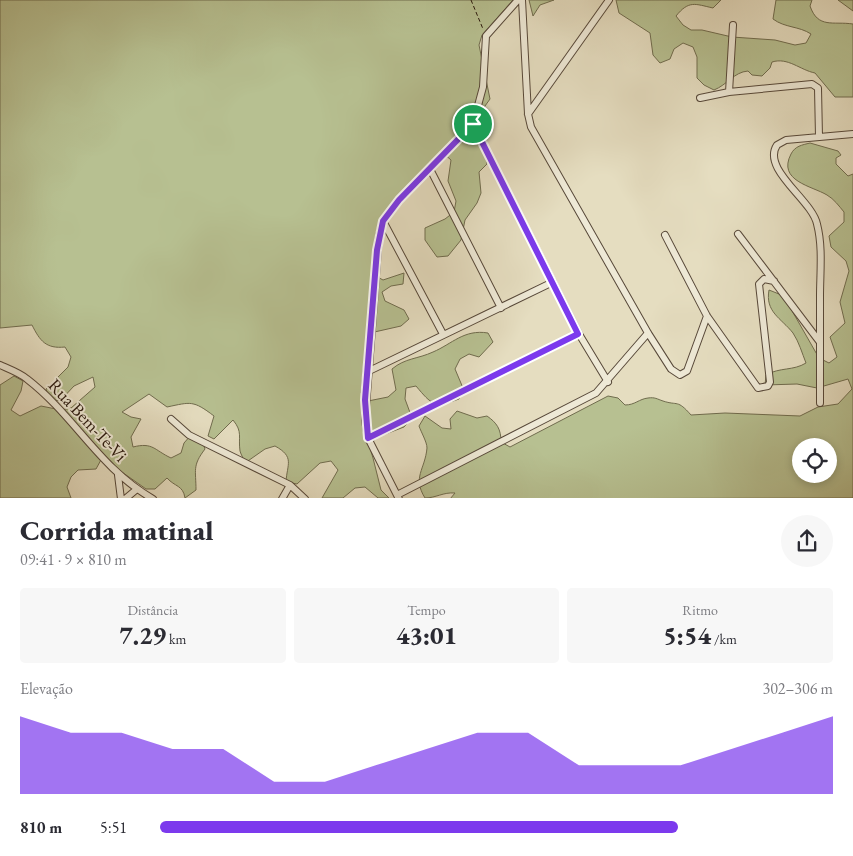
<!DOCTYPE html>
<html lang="pt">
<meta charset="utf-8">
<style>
:root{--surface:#fff;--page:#f7f7f7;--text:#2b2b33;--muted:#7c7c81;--accent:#7c3aed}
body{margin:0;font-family:"EB Garamond",serif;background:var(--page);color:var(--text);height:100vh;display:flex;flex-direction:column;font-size:19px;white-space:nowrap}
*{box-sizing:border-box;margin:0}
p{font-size:16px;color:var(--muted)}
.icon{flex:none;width:28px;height:28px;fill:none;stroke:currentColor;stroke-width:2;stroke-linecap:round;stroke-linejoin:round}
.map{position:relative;height:498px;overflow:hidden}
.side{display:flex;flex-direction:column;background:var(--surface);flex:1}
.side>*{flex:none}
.controls{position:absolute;left:792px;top:438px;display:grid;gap:10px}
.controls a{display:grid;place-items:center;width:45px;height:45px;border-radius:50%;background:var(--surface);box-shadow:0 2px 8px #0003;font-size:25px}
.pin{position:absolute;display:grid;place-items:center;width:42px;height:42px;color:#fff;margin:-21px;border:2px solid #fff;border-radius:50%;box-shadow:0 1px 5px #0007}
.round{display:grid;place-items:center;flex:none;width:52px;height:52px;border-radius:26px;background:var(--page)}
.summary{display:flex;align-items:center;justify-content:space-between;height:85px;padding:0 20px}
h1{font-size:28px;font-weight:800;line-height:38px}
.stats{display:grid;grid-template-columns:repeat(3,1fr);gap:8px;height:85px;padding:5px 20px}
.stats div{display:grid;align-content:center;border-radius:5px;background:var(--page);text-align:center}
.stats b{font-size:25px;font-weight:800}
.stats small{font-size:14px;font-weight:400}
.stats p{font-size:14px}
.chart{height:140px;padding:10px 20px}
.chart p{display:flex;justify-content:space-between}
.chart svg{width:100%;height:90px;margin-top:5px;fill:var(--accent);opacity:.7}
ul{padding:0 20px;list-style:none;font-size:16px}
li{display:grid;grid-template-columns:80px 60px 1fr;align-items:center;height:38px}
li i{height:12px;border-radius:6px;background:var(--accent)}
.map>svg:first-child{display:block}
</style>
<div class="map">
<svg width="853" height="499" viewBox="0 0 853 499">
<rect width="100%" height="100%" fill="#e5ddc0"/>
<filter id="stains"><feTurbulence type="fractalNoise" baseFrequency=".004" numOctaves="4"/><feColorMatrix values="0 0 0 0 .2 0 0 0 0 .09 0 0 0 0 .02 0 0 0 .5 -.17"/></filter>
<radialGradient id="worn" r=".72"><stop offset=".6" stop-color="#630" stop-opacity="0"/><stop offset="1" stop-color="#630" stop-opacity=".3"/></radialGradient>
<!-- green -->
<path fill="#b7c091" stroke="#706c4e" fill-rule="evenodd" d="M 0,0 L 513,0 L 482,35 L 479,45 L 490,99 L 470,127 L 470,139 C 481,145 485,151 487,164 L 479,172 L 481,193 L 477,203 L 465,220 L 461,240 L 448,256 L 437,257 L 425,240 L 425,228 L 445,219 L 454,212 L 456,201 L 448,181 L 451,160 L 443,153 L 411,193 L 393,206 L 373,254 L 374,275 L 383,280 L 404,273 L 403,284 L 391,286 L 382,292 L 385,301 L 404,310 L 409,319 L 401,326 L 370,333 L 366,343 L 361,393 L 368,401 L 388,397 L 396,390 L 392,369 C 405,358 418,359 433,352 C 452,344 464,329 488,333 L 493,342 L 479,357 L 469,354 L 460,359 L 455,369 L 463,388 L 459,399 C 434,408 432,405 416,386 L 406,388 L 405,399 L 412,418 L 404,427 L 375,438 L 370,448 L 373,458 L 381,490 L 389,498 L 378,498 L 365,487 L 355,488 L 343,498 L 322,498 L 338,470 L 331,461 L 320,463 L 297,484 L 286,482 C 287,464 295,457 275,446 L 265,449 L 245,463 C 244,459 241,455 240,451 C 238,437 243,432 233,420 L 214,439 L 208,436 L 214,416 C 193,400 191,402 167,407 L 149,394 L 122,412 L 131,417 L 141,419 L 131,437 L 133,447 C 153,442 154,450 171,458 L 181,453 L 184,443 L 191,435 L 201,438 L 205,449 C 192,466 196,470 196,490 L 185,498 C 183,485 175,487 167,478 L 155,489 L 146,489 L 102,458 L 96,469 L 78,470 L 71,477 L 67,487 L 71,498 L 0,498 L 0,385 L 14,376 L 23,381 L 21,391 L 11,410 L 20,416 L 41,406 L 61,410 L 71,408 L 95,387 L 93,377 L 74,386 L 60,401 L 49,399 L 46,389 L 68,367 L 71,357 L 65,347 C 46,349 40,341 32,325 L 0,328 Z
M 529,0 L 554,0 L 540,5 L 533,16 Z
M 616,0 L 721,0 L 713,8 C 695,4 689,0 676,16 L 683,25 L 691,30 L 702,30 L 732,37 L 775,40 L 795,45 L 806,43 L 811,34 C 799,26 785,28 773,19 L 776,0 L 812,0 L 810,6 C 818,29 833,21 853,24 L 853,97 L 835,97 L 815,73 C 800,70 788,57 772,62 L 770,68 L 762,76 L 752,75 L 748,71 C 734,72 727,85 714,90 L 704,85 L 697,78 L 697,57 L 693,47 L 683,43 L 674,49 L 670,59 L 660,63 L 653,55 L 650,33 L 619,13 Z
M 838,0 L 853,0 L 853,11 Z
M 810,143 L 838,151 L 841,155 L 836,158 L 836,164 L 848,176 L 853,174 L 853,498 L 450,499 L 455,493 C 443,492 436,498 425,498 C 412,477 425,470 427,448 C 427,442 421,432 419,426 L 425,416 L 442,428 L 451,429 L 450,419 L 457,411 L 477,418 L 487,416 C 497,423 501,429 501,442 L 510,447 L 608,396 L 618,398 L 625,405 C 635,405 639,399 648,398 C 655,397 657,399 663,401 C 678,406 677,399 691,415 L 725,413 L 800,416 L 818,407 L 838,404 L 852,389 L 848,379 L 817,388 L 797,384 L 765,385 L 766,375 C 780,367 793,371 806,363 C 802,353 799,342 793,333 C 781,318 765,312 769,290 L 779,294 L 787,302 L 819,358 L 829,363 L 837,357 L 830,337 L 845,323 L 840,302 L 849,271 L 846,261 L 831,247 L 829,236 L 844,222 L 844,212 C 839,206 834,199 827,195 C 812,186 777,181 791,154 C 795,146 802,145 810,143 ZM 801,446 L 829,446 L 829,474 L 801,474 Z"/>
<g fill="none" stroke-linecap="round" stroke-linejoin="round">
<defs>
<path id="street" d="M 518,0 L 486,36 L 483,87 L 473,124 L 579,334 L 608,382
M 522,0 L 528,114 L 531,127 L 648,333 L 671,369 L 680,375 L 687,371 L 707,316
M 729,92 L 733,25
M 700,98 L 729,92 L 812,84 L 818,88 L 819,137
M 528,114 L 609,0
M 430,169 L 501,308
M 383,221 L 443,334
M 738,234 L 819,341
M 665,235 L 707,316 L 758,388 L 768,386 L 770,382 L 759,284 L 764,279 L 774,281
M 0,365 C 9,369 20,373 27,379 C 75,416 98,467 153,499
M 367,372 L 553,282
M 820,403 C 820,367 820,332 820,296 C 820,273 823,247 817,224 C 812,200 761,169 777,145 L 786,140 L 853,134
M 171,419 L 189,435 L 290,485 L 305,499
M 368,438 L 579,334
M 118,475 L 121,499
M 397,495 L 596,393 L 648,333
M 125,499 L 137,489
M 282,499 L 290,485
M 399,499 L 368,438 L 365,420 L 379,236 L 383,221 L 399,200 L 473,124"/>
</defs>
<!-- street casing -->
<use href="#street" stroke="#574839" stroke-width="8"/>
<!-- path -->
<path stroke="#28170c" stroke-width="1" stroke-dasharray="4 2.5" stroke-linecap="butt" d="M 471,0 L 483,29"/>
<!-- street -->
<use href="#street" stroke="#eee9d6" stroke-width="6"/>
</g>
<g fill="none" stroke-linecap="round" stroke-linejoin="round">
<defs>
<path id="route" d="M 473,124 L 578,334 L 368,438 L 365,400 L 377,250 L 383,221 L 399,200 Z"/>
</defs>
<!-- route casing -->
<use href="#route" stroke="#fff" stroke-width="10"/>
<!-- route -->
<use href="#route" stroke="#7c3aed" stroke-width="6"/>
</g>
<g text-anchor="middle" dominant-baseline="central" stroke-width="4" stroke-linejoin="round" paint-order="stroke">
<!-- street labels -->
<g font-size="18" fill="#28170c" stroke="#eee9d6">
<text transform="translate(88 420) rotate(47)">Rua Bem-Te-Vi</text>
</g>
</g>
<rect width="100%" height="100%" filter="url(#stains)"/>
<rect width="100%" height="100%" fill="url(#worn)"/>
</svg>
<div class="controls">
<a><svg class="icon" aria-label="locate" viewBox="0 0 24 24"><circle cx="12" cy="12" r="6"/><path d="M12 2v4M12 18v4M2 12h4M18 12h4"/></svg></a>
</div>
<div class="pin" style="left:473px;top:124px;background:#1e9e55"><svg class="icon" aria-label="arrive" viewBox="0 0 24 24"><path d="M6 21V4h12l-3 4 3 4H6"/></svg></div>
</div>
<section class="side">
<div class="summary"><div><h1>Corrida matinal</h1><p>09:41 · 9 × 810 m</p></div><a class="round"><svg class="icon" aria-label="share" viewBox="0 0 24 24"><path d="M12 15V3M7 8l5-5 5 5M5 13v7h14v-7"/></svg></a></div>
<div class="stats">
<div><p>Distância</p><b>7.29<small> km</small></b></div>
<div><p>Tempo</p><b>43:01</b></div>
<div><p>Ritmo</p><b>5:54<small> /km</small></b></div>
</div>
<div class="chart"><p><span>Elevação</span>302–306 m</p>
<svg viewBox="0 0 160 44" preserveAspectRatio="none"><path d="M0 44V6L10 14L20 14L30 22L40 22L50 38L60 38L70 30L80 22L90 14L100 14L110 30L120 30L130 30L140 22L150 14L160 6V44z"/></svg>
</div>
<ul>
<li><b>810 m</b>5:51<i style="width:77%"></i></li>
</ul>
</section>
